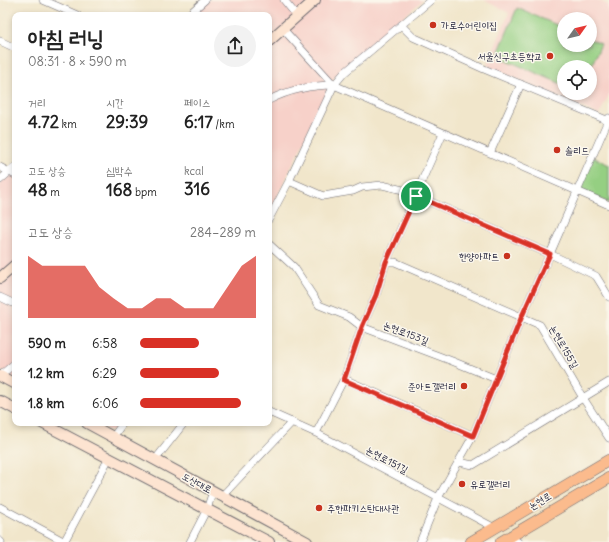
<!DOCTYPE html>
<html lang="ko">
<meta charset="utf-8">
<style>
:root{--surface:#fff;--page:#f2f2f2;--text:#222;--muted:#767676;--accent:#d93025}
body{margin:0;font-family:Delius,"Poor Story",sans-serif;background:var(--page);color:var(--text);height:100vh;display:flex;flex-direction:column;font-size:15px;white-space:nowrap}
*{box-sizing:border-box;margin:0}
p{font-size:13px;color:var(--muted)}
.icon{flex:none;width:22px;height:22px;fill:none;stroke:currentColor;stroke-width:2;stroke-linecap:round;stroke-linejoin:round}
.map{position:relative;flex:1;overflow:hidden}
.side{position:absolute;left:12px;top:12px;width:260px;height:414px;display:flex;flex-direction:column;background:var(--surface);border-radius:8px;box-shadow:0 2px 6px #0003}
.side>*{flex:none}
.needle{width:26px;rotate:56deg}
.fabs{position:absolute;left:557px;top:12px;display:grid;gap:8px}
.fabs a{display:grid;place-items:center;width:40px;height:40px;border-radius:50%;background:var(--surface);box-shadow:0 2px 6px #0003;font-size:20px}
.pin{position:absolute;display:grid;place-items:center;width:34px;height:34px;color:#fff;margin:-17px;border:2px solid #fff;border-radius:50%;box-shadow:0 1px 4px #0007}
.round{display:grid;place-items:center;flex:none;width:42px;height:42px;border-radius:21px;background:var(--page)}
.head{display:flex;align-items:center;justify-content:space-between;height:68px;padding:0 16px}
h1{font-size:22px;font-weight:700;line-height:30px}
.metrics{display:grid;grid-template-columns:repeat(3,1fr);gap:6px;height:68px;padding:4px 16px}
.metrics div{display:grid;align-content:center}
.metrics b{font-size:17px;font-weight:700}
.metrics small{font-size:11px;font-weight:400}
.metrics p{font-size:11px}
.chart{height:112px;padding:8px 16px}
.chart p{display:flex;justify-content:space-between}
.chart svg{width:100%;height:72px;margin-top:4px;fill:var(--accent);opacity:.7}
ul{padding:0 16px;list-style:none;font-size:13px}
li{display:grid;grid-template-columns:64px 48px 1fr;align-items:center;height:30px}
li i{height:10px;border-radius:5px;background:var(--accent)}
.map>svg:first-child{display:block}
</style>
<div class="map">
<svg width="609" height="542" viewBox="0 0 609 542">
<rect width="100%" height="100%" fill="#fbf7ec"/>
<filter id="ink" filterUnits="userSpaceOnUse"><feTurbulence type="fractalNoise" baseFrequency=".025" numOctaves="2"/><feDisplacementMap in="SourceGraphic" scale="8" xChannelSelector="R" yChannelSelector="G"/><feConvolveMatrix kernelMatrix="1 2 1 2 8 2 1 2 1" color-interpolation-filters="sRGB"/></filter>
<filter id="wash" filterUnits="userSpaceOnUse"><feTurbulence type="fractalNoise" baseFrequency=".012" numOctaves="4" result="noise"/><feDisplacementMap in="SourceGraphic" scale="16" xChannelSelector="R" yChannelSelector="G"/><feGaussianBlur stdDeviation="0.9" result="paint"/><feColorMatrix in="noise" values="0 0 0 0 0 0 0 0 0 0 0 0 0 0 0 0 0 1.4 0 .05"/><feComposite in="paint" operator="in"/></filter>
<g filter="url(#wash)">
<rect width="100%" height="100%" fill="#f1e6cb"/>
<!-- built -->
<path fill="#f7d1c9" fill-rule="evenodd" d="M 210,0 L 423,0 L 334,78 L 269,214 L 269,15 L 193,15 Z
M 484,0 L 597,0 L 609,5 L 609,95 L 599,115 L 487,66 L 509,13 ZM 564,19 L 590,19 L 590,45 L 564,45 ZM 564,67 L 590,67 L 590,93 L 564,93 Z
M 15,170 L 15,379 L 0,370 L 0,183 Z
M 95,423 L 119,423 L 112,432 Z"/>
<!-- green -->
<path fill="#95cf82" stroke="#5c785e" d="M 517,8 L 564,28 L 564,45 L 590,45 L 590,39 L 601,44 L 590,69 L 590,67 L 564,67 L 564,85 L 497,56 Z
M 593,157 L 609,165 L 609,203 L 578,189 Z"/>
</g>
<g filter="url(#ink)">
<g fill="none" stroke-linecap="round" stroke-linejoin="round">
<defs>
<path id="street" d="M 43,0 L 77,15
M 284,0 L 297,16
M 188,15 L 205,0
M 401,25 L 413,37 L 484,69 L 609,121
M 283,29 L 334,85 L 609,205
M 0,41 L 15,48
M 269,100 C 289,90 311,85 334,85
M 490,153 L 521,84
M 0,167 L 15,175
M 0,180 L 15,167
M 289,181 L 323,196 L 353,191 L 362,187 L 382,185 L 403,190 L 550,254 L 596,276 L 609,297
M 269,219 L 289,181 L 334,85 L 344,73 L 431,0
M 269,244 L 294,267 L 319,305 L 349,317 L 362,327 L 452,361 L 496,379
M 386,262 L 395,262 L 540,325 L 583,398 L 609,438
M 0,297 L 15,304
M 0,376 L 15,363
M 344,379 L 473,436
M 269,412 L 316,433 L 495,528
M 316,433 L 344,379 L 362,327 L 376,295 L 386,262 L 443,133
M 113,437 L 123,423
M 155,460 L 184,423
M 459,462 L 473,465 L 609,382
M 222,496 L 292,422
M 0,507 L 65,542
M 510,537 L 518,542
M 0,541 L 1,542
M 64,542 L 109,458
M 190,542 L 207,509 L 213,491
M 420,542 L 438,498 L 473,436 L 522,316 L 550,254 L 609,118"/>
<path id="secondary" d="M 269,41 L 315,0
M 0,278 L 15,265
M 0,376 L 15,384
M 0,401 L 15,409
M 42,423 L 269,542
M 87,423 L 307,542"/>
<path id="primary" d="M 471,542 L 609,460
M 501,542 L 609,478"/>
</defs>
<!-- street casing -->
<use href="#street" stroke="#6a676d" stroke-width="8"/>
<!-- secondary casing -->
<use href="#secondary" stroke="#6a676d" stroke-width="12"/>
<!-- primary casing -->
<use href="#primary" stroke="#6a676d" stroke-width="12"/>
<!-- street -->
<use href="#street" stroke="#fff" stroke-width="7"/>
<!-- secondary -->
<use href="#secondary" stroke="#fde4d1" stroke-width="10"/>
<!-- primary -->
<use href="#primary" stroke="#fbbb8d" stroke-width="11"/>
</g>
</g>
<g fill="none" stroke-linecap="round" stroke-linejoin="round" filter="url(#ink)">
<defs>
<path id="route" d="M 416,196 L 550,254 L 522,316 L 473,436 L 344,380 L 362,327 L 376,295 L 386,262 Z"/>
</defs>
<!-- route casing -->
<use href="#route" stroke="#fff" stroke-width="8"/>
<!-- route -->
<use href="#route" stroke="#d93025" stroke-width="5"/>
</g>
<!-- markers -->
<g fill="#c8321e" stroke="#fbf7ec" stroke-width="1.5">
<circle cx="433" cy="25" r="4"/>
<circle cx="550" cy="56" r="4"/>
<circle cx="557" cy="150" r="4"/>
<circle cx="507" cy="256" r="4"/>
<circle cx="464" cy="386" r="4"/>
<circle cx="462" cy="484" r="4"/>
<circle cx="319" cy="508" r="4"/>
</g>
<g text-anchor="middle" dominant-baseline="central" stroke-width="3" stroke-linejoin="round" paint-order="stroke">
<!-- poi labels -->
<g font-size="10" fill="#22223b" stroke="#fbf7ec" text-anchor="start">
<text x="441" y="25">가로수어린이집</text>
<text x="542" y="56" text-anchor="end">서울신구초등학교</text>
<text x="565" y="150">솔리드</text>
<text x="499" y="256" text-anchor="end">한양아파트</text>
<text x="456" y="386" text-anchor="end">준아트갤러리</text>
<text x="470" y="484">유로갤러리</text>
<text x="327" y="508">주한파키스탄대사관</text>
</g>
<!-- street labels -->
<g font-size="10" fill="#22223b" stroke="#fbf7ec">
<text transform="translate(406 333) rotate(21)">논현로153길</text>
<text transform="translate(564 347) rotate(60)">논현로155길</text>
<text transform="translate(387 460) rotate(28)">논현로151길</text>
<text transform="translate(197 483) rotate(28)">도산대로</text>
<text transform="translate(540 501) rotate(-31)">논현로</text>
</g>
</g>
</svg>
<div class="fabs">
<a><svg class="needle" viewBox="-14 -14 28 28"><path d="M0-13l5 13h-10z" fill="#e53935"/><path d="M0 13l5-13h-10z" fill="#767676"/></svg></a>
<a><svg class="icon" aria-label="locate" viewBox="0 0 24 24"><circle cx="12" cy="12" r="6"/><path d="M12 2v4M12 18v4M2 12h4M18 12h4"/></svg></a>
</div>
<div class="pin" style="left:416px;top:196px;background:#1e9e55"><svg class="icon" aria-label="arrive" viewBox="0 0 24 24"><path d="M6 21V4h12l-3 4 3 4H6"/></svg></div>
<section class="side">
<div class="head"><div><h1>아침 러닝</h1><p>08:31 · 8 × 590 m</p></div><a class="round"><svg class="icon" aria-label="share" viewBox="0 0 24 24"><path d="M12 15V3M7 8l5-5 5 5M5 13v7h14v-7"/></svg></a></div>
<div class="metrics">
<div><p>거리</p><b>4.72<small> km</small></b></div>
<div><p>시간</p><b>29:39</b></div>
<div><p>페이스</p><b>6:17<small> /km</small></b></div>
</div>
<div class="metrics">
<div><p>고도 상승</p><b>48<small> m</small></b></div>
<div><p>심박수</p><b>168<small> bpm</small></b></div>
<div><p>kcal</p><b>316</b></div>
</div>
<div class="chart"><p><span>고도 상승</span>284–289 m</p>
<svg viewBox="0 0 160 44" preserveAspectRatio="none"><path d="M0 44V6L10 12L20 12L30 12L40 12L50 25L60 32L70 38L80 38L90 32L100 32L110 38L120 38L130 38L140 25L150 12L160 6V44z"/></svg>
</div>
<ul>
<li><b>590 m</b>6:58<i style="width:51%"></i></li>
<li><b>1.2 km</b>6:29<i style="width:68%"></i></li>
<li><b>1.8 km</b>6:06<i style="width:87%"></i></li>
</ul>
</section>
</div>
